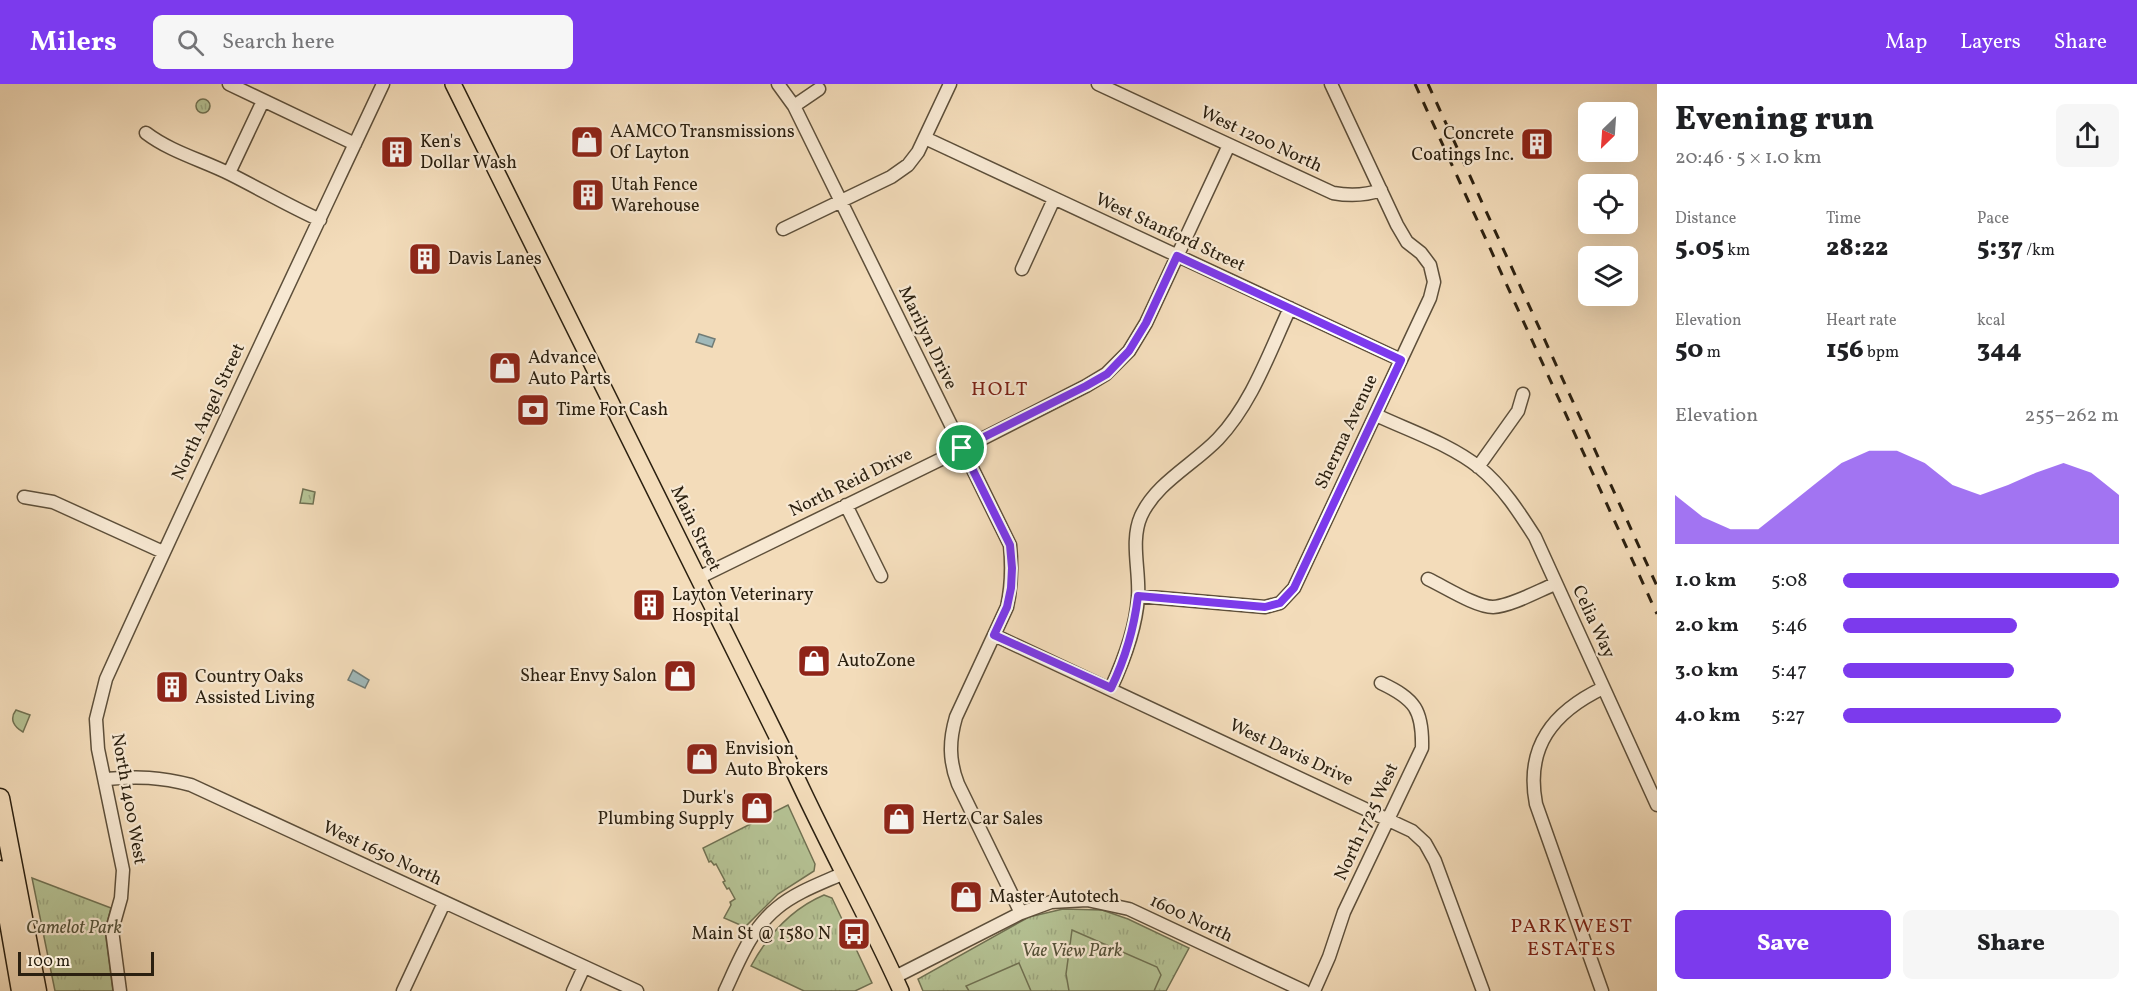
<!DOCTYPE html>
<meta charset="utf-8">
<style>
:root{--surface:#fff;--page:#f6f6f6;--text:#202124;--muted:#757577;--accent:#7c3aed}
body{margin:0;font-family:Vollkorn,serif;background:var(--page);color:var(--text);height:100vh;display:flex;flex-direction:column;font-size:22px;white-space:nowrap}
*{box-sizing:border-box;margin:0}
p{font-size:20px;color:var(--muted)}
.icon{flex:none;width:33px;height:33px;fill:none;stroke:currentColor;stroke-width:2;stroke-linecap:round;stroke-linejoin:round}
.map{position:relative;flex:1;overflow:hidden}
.side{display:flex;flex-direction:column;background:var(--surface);width:480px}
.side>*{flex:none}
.needle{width:39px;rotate:205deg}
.fabs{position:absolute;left:1578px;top:18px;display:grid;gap:12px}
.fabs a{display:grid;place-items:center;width:60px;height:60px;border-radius:9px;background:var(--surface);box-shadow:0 6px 24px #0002;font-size:30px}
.scale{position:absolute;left:18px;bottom:15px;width:136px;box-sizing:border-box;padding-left:6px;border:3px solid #2b2010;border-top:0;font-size:16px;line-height:21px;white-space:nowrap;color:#2b2010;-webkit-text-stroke:4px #f7e8d2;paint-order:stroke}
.pin{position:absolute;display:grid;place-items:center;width:51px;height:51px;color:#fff;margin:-26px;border:3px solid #fff;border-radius:50%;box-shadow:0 2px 6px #0007}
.round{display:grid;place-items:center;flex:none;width:63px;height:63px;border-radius:9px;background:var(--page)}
.overview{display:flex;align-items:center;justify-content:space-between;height:102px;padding:0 18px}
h1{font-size:33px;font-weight:800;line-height:45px}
.stats{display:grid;grid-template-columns:repeat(3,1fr);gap:9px;height:102px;padding:6px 18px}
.stats div{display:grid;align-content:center}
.stats b{font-size:26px;font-weight:800}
.stats small{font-size:16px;font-weight:400}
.stats p{font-size:16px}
.chart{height:168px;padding:12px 18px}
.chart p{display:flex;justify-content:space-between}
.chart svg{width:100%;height:108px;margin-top:6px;fill:var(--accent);opacity:.7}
.action{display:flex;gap:12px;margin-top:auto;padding:12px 18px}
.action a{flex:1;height:69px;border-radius:9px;background:var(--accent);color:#fff;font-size:24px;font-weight:800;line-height:69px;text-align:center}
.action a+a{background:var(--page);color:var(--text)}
ul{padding:0 18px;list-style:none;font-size:20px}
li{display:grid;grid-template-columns:96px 72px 1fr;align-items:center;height:45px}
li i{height:15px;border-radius:8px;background:var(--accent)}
header{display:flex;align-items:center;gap:36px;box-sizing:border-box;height:84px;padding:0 30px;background:var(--accent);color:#fff}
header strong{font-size:28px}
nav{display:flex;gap:33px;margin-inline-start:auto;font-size:21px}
.search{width:420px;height:54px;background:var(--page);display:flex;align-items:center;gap:15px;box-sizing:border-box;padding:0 21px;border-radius:9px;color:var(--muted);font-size:22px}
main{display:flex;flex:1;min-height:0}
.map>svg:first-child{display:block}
</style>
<header>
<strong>Milers</strong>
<div class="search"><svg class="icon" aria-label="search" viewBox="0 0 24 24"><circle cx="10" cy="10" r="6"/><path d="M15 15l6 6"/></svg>Search here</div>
<nav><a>Map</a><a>Layers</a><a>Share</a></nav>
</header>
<main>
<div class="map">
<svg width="1657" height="907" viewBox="0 0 1657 907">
<defs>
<pattern id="grass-tufts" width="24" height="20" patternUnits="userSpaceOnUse" patternTransform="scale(1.5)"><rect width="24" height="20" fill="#b5c294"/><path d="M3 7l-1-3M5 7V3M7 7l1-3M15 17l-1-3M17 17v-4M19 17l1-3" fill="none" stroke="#9ca67f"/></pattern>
</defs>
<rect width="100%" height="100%" fill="#f3dcba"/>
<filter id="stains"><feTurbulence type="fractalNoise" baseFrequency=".00333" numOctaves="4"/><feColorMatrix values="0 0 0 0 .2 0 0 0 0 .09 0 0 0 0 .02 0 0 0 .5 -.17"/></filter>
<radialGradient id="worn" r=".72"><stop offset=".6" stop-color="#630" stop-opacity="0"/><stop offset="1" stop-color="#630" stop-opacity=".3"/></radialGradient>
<!-- grass -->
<path fill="url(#grass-tufts)" stroke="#707152" stroke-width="1.5" d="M196 22a7 7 0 1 1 14 0a7 7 0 1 1-14 0Z
M 303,405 L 315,408 L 313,420 L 300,419 Z
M 16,626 L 30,631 L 23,648 C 14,643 9,635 16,626 Z
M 788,721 L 815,780 L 814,787 L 778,810 L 745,843 L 724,834 L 731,821 L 730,818 L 735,815 L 729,804 L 727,805 L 723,798 L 725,797 L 716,780 L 714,781 L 711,777 L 709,778 L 703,764 Z
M 32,794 L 111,824 L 105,846 L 113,907 L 55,907 Z
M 824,811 L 832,814 L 872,899 L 855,907 L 804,907 L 751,882 C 768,851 791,825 824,811 Z
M 1063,825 L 1102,826 L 1128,835 L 1189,864 L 1166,907 L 923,907 L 918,895 L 1029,833 Z"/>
<!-- garden -->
<path fill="#b5c294" stroke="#707152" stroke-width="1.5" d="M 1072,846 L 1157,883 L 1161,891 L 1154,907 L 1069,907 L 1066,890 Z
M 1019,879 L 1031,907 L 969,907 L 966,902 Z"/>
<!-- water -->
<path fill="#a0b9ba" stroke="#717c76" stroke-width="1.5" d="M 699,250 L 715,255 L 712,263 L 696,258 Z
M 353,586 L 369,596 L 365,604 L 348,596 Z"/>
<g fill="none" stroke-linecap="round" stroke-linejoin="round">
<defs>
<path id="minor" d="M 229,0 L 355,60
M 778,0 L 794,22 L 1010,461 C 1012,482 1012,501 1007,523 L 956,633 C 949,657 949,677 958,700 L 1021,829
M 1098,0 L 1333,109 C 1350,112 1364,112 1381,106
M 794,22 L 819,5
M 146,49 C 171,68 202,76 230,90 C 260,105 289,122 320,136
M 925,54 L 1401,276
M 229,89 L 263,17
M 783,145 L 891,93 L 908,81 L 918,68 L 950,0
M 1022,185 L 1054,115
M 1376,331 C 1410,347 1450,360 1480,384 C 1503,403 1519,428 1535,453 L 1657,721
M 1478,383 L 1518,327 L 1523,310
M 24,413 L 53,418 L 163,468
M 846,421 L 881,492
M 698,494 L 972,360 L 1086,302 L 1106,290 L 1129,267 L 1146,239 L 1229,61
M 1428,495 C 1445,503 1476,523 1493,523 C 1511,522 1538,507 1555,500
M 1138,512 L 1265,523 L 1280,519 L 1294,504 L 1430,214 L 1434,198 L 1430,181 L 1421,169 L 1407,158 L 1397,141 L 1331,0
M 994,551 L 1412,747 L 1425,759 L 1435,777 L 1483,907
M 1111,604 C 1124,576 1136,545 1138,513 C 1140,487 1130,457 1141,432 C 1156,399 1193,381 1218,355 C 1252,319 1269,269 1290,224
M 106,695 C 138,692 160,693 191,701 L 637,907
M 895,893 L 1021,829 L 1051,818 L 1087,816 L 1129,825 L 1304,907
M 120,907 L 112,846 L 121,814 L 123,786 L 98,665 L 96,635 L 106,595 C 196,396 290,198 383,0
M 403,907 L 444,819
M 573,907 L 584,883
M 725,907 C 739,877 751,845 777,824 C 796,808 822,799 844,789
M 1314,907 L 1329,873 L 1344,828 L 1422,664 C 1423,626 1415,615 1381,599
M 1602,907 L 1536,720 C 1525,663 1553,628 1603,604"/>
<path id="major" d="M 453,0 L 789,677 C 824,755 866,829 901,907"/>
<path id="highway" d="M 0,714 L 37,907
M 0,786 L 21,907"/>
</defs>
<!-- minor casing -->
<use href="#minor" stroke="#5d4f3a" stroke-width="15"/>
<!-- major casing -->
<use href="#major" stroke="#2b2010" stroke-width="18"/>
<!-- highway casing -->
<use href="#highway" stroke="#2b2010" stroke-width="21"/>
<!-- minor -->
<use href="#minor" stroke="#f7e8d2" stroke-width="12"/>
<!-- major -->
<use href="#major" stroke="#f3dcba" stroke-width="15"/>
<!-- highway -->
<use href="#highway" stroke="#f3dcba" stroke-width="18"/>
<!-- rail -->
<path stroke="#2b2010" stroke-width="3" stroke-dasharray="10 10" stroke-linecap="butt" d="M 1415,0 L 1657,530
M 1428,0 L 1657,502"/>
</g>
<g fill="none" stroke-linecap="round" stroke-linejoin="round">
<defs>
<path id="route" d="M 1177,172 L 1401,276 L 1294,504 L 1280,519 L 1265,523 L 1138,512 C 1134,545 1125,575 1111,604 L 994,551 L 1007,523 L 1011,504 L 1012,484 L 1010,461 L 962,364 L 1086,302 L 1107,290 L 1129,267 L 1146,239 Z"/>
</defs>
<!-- route casing -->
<use href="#route" stroke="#fff" stroke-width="12"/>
<!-- route -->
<use href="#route" stroke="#7c3aed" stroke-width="8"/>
</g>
<!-- icons -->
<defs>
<symbol id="shop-square" viewBox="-11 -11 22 22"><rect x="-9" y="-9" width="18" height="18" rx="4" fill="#8f2418" stroke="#f7e8d2"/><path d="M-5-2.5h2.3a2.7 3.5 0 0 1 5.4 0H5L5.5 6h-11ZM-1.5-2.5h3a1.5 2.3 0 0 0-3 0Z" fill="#fff"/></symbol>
<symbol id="building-square" viewBox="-11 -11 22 22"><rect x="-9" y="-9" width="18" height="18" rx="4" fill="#8f2418" stroke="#f7e8d2"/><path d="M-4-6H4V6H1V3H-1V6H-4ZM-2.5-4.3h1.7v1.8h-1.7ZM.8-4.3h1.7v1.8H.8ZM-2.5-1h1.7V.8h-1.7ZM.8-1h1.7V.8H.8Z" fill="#fff"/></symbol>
<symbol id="bank-square" viewBox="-11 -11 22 22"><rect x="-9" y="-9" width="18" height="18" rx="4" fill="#8f2418" stroke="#f7e8d2"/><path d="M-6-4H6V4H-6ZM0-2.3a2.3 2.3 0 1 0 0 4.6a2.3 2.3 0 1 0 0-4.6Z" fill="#fff"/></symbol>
<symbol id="bus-square" viewBox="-11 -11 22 22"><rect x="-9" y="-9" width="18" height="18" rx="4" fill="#8f2418" stroke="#f7e8d2"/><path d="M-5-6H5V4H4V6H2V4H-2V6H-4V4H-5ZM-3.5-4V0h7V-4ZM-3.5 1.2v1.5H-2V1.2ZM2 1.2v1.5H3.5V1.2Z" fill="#fff"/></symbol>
</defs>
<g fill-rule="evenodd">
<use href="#shop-square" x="568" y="39" width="38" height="38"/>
<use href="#building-square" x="1518" y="41" width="38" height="38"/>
<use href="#building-square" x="378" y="49" width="38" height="38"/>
<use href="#building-square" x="569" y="92" width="38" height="38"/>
<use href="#building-square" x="406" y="156" width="38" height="38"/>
<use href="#shop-square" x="486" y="265" width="38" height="38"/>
<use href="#bank-square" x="514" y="307" width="38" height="38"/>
<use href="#building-square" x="630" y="502" width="38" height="38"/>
<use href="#shop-square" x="795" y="558" width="38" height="38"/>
<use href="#shop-square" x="661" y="573" width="38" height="38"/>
<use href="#building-square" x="153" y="584" width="38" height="38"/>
<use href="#shop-square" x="683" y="656" width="38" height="38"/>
<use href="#shop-square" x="738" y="705" width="38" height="38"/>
<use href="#shop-square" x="880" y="716" width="38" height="38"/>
<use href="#shop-square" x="947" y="794" width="38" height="38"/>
<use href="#bus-square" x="835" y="831" width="38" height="38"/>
</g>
<g text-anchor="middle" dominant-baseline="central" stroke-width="4.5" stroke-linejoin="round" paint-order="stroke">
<!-- poi labels -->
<g font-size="18" fill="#2b2010" stroke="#f7e8d2" text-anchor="start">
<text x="610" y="48">AAMCO Transmissions<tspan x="610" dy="21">Of Layton</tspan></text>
<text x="1514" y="50" text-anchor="end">Concrete<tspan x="1514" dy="21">Coatings Inc.</tspan></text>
<text x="420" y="58">Ken's<tspan x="420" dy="21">Dollar Wash</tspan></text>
<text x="611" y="101">Utah Fence<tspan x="611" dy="21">Warehouse</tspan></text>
<text x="448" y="175">Davis Lanes</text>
<text x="528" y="274">Advance<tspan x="528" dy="21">Auto Parts</tspan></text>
<text x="556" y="326">Time For Cash</text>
<text x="672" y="511">Layton Veterinary<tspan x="672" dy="21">Hospital</tspan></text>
<text x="837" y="577">AutoZone</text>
<text x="657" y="592" text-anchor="end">Shear Envy Salon</text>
<text x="195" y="593">Country Oaks<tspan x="195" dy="21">Assisted Living</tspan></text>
<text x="725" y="665">Envision<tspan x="725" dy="21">Auto Brokers</tspan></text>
<text x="734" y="714" text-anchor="end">Durk's<tspan x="734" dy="21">Plumbing Supply</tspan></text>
<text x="922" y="735">Hertz Car Sales</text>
<text x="989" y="813">Master Autotech</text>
<text x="831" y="850" text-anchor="end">Main St @ 1580 N</text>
</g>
<!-- street labels -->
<g font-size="18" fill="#2b2010" stroke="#f7e8d2">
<text transform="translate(1261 56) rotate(25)">West 1200 North</text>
<text transform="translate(1170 149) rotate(25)">West Stanford Street</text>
<text transform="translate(927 254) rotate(64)">Marilyn Drive</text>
<text transform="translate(209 328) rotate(-65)">North Angel Street</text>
<text transform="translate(1347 348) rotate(-65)">Sherma Avenue</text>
<text transform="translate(851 399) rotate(-26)">North Reid Drive</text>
<text transform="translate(695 445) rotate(64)">Main Street</text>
<text transform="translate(1593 538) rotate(65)">Celia Way</text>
<text transform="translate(1291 669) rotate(25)">West Davis Drive</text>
<text transform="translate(128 715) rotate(80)">North 1400 West</text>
<text transform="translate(1367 738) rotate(-65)">North 1725 West</text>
<text transform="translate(382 770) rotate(25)">West 1650 North</text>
<text transform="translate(1191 835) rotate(25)">1600 North</text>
</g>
<!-- park labels -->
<g font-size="18" font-style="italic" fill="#545138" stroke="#f7e8d2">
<text x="74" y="844">Camelot Park</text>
<text x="1072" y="867">Vae View Park</text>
</g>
<!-- neighbourhood labels -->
<g font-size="20" letter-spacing="1.5" fill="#7a1f14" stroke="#f7e8d2">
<text x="1000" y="306">HOLT</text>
<text x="1572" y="843">PARK WEST<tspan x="1572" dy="23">ESTATES</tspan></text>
</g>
</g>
<rect width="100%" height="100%" filter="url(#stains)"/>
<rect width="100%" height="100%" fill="url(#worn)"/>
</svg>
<div class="fabs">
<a><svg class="needle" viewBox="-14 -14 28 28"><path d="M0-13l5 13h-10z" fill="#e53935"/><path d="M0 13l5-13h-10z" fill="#757577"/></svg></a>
<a><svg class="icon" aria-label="locate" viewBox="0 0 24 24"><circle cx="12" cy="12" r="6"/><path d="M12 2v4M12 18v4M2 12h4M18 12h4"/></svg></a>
<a><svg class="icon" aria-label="layers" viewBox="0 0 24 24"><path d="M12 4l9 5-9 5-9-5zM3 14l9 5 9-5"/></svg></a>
</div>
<div class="scale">100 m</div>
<div class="pin" style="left:962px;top:364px;background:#1e9e55"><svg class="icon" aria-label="arrive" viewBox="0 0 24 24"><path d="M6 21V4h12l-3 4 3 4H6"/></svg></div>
</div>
<section class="side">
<div class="overview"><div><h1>Evening run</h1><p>20:46 · 5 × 1.0 km</p></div><a class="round"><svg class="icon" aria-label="share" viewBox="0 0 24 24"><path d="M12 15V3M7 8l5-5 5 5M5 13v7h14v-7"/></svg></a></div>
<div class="stats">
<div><p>Distance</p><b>5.05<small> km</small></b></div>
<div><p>Time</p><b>28:22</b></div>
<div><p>Pace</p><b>5:37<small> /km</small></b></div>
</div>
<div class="stats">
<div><p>Elevation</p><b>50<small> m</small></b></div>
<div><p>Heart rate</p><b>156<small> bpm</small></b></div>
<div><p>kcal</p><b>344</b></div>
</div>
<div class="chart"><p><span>Elevation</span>255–262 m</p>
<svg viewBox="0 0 160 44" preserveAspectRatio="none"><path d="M0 44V24L10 33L20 38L30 38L40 29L50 20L60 11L70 6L80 6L90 11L100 20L110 24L120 20L130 15L140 11L150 15L160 24V44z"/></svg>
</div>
<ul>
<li><b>1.0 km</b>5:08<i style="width:100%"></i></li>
<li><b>2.0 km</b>5:46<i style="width:63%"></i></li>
<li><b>3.0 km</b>5:47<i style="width:62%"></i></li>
<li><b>4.0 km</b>5:27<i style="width:79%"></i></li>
</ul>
<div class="action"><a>Save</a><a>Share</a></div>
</section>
</main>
